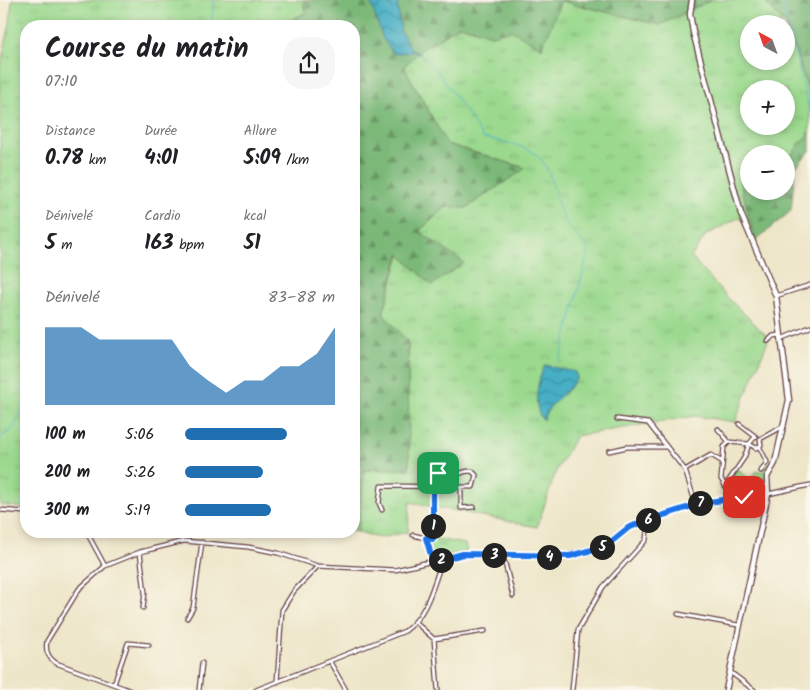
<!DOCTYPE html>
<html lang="fr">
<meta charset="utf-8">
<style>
:root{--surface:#fff;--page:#f6f6f6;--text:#202124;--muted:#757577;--accent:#1f6fb2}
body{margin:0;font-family:Kalam,sans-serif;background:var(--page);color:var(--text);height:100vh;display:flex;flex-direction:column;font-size:19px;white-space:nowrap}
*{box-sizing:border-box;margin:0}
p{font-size:16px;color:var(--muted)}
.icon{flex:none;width:28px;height:28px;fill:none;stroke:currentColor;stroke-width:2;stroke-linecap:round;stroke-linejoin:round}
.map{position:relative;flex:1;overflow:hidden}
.side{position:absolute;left:20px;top:20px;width:340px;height:518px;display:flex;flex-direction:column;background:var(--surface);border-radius:20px;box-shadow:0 2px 8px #0003}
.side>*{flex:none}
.needle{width:32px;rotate:319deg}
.buttons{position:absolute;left:740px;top:15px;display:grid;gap:10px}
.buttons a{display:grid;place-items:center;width:55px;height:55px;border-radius:50%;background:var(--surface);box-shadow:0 2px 8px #0003;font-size:25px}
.pin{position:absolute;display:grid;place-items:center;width:42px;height:42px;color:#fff;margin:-21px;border-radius:10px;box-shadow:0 2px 8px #0006}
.km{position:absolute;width:25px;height:25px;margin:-12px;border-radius:50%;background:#222;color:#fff;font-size:14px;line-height:25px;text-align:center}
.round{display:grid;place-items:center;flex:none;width:52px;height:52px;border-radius:20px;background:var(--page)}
.summary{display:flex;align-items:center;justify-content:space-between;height:85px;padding:0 25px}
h1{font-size:28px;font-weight:700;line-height:38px}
.stats{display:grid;grid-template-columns:repeat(3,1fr);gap:8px;height:85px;padding:5px 25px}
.stats div{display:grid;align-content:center}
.stats b{font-size:21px;font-weight:700}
.stats small{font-size:14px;font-weight:400}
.stats p{font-size:14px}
.chart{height:140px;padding:10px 25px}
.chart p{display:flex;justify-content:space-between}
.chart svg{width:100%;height:90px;margin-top:5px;fill:var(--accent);opacity:.7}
ul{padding:0 25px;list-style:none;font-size:16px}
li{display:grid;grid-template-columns:80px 60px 1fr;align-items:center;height:38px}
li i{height:12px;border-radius:6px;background:var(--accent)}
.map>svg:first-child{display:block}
</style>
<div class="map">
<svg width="810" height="690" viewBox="0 0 810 690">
<defs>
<pattern id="grass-tufts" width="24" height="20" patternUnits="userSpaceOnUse" patternTransform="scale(1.25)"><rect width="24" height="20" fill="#9bd98e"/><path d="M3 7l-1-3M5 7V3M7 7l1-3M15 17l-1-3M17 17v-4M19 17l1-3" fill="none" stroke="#87ba7b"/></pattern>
<pattern id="forest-firs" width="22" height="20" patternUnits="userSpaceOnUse" patternTransform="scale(1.25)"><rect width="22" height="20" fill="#7cb979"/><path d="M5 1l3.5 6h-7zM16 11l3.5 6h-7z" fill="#689663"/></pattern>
<pattern id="water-waves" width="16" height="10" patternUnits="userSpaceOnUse" patternTransform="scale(1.25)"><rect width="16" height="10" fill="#46afc5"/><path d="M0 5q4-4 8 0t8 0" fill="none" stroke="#3c8ea0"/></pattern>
</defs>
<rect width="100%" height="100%" fill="#fbf7ec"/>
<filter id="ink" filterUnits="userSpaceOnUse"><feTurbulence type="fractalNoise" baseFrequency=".02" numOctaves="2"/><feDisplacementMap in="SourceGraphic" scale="10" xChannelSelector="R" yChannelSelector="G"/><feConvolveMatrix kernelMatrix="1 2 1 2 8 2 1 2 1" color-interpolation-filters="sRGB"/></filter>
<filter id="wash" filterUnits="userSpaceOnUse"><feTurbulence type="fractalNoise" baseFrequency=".0096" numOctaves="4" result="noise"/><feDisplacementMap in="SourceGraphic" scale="20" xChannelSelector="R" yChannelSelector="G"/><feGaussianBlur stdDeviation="1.12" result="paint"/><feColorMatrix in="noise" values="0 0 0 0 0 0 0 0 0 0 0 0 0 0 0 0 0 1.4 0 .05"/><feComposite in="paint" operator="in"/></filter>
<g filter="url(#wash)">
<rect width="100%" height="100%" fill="#eee6c9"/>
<!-- grass -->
<path fill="url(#grass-tufts)" stroke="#727c5c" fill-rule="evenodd" d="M 12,0 L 304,0 L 305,13 L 278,26 L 26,26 L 26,508 L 0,505 L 0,68 L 10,23 Z
M 711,0 L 763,0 L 785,24 L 749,24 L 749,61 L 786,61 L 786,25 L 810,95 L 810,131 L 787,162 L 786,154 L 749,154 L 749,181 L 740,182 L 755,241 L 740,217 L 706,235 L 691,257 L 729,299 L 769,338 L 735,422 L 695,416 L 576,436 L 556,471 L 537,527 L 410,502 L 408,532 L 380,538 L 358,532 L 364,470 L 409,469 L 408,342 L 383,314 L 400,254 L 432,285 L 419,231 L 446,207 L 466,208 L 525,168 L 447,144 L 404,67 L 421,50 L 460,25 L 491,35 L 511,30 L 561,1 L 660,25 ZM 749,89 L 786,89 L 786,126 L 749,126 Z
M 770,463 L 772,465 L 765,475 L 766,489 L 763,492 L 734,494 L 727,487 L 737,468 L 749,479 L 758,470 L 762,472 Z
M 427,537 L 465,544 L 467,552 L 435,558 L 432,555 Z"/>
<!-- forest -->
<path fill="url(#forest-firs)" stroke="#636c52" d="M 304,0 L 711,0 L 660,25 L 561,1 L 542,48 L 511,30 L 492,35 L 460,25 L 421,50 L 404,67 L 447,144 L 526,168 L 466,208 L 446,207 L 419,231 L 464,263 L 432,285 L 399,254 L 383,314 L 408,342 L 409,469 L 364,470 L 358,532 L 347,531 L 354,531 L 354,26 L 278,26 L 305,13 Z
M 763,0 L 810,0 L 810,95 L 788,27 Z
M 810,131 L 810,151 L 795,168 L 791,211 L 755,241 L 740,181 L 749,181 L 749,191 L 786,191 L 786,162 Z"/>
<!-- water -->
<path fill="url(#water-waves)" stroke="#486778" d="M 370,0 L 397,0 L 401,32 L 411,49 L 421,55 L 412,51 L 394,54 L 383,39 Z
M 545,365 L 575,372 L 577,377 C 569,393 547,404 544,419 L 542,419 C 532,406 538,378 545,365 Z"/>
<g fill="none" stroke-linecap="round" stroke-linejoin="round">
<!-- stream -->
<path stroke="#46afc5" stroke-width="1" d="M 777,0 L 783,4 L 810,112
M 212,26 L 213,0
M 420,54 C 433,60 472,122 483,138 C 497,141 512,143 525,148 C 559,162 549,202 570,228
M 559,363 L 589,250 L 573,232
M 0,438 L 12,430 L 26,403"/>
</g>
</g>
<g filter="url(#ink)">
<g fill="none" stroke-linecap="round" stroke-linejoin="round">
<defs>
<path id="street" d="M 776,296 L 810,285
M 781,339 L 810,327
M 768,341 L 773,336 L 781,335
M 617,419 L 648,423 L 685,470 L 696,505
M 739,424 L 756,437
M 718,429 L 729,442
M 760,439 L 784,426
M 729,442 L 724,447 L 721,479 L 733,498
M 729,442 L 749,444 L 756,448 L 761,445 L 760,439
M 759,446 L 767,462 L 761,471
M 609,451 L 627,447 L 665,447
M 685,470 L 711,455 L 721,461
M 725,486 L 744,458 L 749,444 L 755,437
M 461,487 L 461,508 L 474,507
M 0,510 L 26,512
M 382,510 L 379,503 L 381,486 L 473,487 L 476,475 L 472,471 C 459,471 457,475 451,486
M 86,531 L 105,566
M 413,535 L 425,538 L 433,562
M 425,538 L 433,539 L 433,486 L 438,473
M 140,552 L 145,593 L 143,608
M 503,555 L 513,596
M 678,614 L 738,625
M 187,618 L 193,608 L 202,542
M 415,622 L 434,639 L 438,690
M 434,639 L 485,631
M 330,662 L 346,690
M 730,672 L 754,690
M 277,682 L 282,610 L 294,591 L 318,566
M 114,684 L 128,643 L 149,645
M 129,690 L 56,663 C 48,657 45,651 47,641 L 79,589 L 105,566 L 140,552 L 184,541 L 248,547 L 278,553 L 318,566 L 395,570 L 463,554 L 558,557 L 606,546 L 628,528 L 702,503 L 768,494 L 810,485
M 199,690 L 202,663
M 256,690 L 405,631 C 427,615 433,586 442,561
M 572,690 L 578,630 L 603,587 L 646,540 L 648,520"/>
<path id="secondary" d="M 692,0 L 690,14 L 693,32 L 741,214 L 776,296 L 789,400 L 775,463 L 767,477 L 768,494 L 726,690"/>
</defs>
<!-- street casing -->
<use href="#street" stroke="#633d43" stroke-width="5.5"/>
<!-- secondary casing -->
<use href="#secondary" stroke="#633d43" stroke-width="7"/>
<!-- street -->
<use href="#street" stroke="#fff" stroke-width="3"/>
<!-- secondary -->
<use href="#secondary" stroke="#fff" stroke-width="4.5"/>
</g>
</g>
<g fill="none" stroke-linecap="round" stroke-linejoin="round" filter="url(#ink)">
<defs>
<path id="route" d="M 438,473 L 433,486 L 433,539 L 426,538 L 433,562 L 463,554 L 570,556 L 606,546 L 628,528 L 648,520 L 702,503 L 744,497"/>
</defs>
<!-- route casing -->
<use href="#route" stroke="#fff" stroke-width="10"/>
<!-- route -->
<use href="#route" stroke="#1a73e8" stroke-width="6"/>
</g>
</svg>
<div class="buttons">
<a><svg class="needle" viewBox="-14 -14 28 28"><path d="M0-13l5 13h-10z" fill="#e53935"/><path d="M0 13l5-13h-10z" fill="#757577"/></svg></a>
<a>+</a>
<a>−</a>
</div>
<div class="pin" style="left:438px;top:473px;background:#1e9e55"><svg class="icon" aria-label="arrive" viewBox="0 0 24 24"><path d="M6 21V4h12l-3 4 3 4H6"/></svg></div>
<div class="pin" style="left:744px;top:497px;background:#d93025"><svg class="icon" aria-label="check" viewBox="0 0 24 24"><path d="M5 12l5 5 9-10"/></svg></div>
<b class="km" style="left:433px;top:526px">1</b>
<b class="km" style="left:441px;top:560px">2</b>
<b class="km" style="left:494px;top:555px">3</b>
<b class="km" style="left:549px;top:557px">4</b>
<b class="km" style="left:602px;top:547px">5</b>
<b class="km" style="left:648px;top:520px">6</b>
<b class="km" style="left:700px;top:503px">7</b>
<section class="side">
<div class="summary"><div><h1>Course du matin</h1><p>07:10</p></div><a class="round"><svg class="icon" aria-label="share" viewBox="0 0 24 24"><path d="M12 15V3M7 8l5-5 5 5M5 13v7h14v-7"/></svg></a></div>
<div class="stats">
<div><p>Distance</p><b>0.78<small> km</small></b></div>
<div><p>Durée</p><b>4:01</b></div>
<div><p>Allure</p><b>5:09<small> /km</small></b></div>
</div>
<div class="stats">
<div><p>Dénivelé</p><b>5<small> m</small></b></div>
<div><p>Cardio</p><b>163<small> bpm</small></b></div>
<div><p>kcal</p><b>51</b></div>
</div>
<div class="chart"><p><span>Dénivelé</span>83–88 m</p>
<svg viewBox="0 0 160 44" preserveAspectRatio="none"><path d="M0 44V6L10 6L20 6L30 12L40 12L50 12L60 12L70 12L80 25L90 32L100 38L110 32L120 32L130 25L140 25L150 19L160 6V44z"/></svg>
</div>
<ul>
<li><b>100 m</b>5:06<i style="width:68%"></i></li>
<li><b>200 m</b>5:26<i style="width:52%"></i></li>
<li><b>300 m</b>5:19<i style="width:57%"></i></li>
</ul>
</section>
</div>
